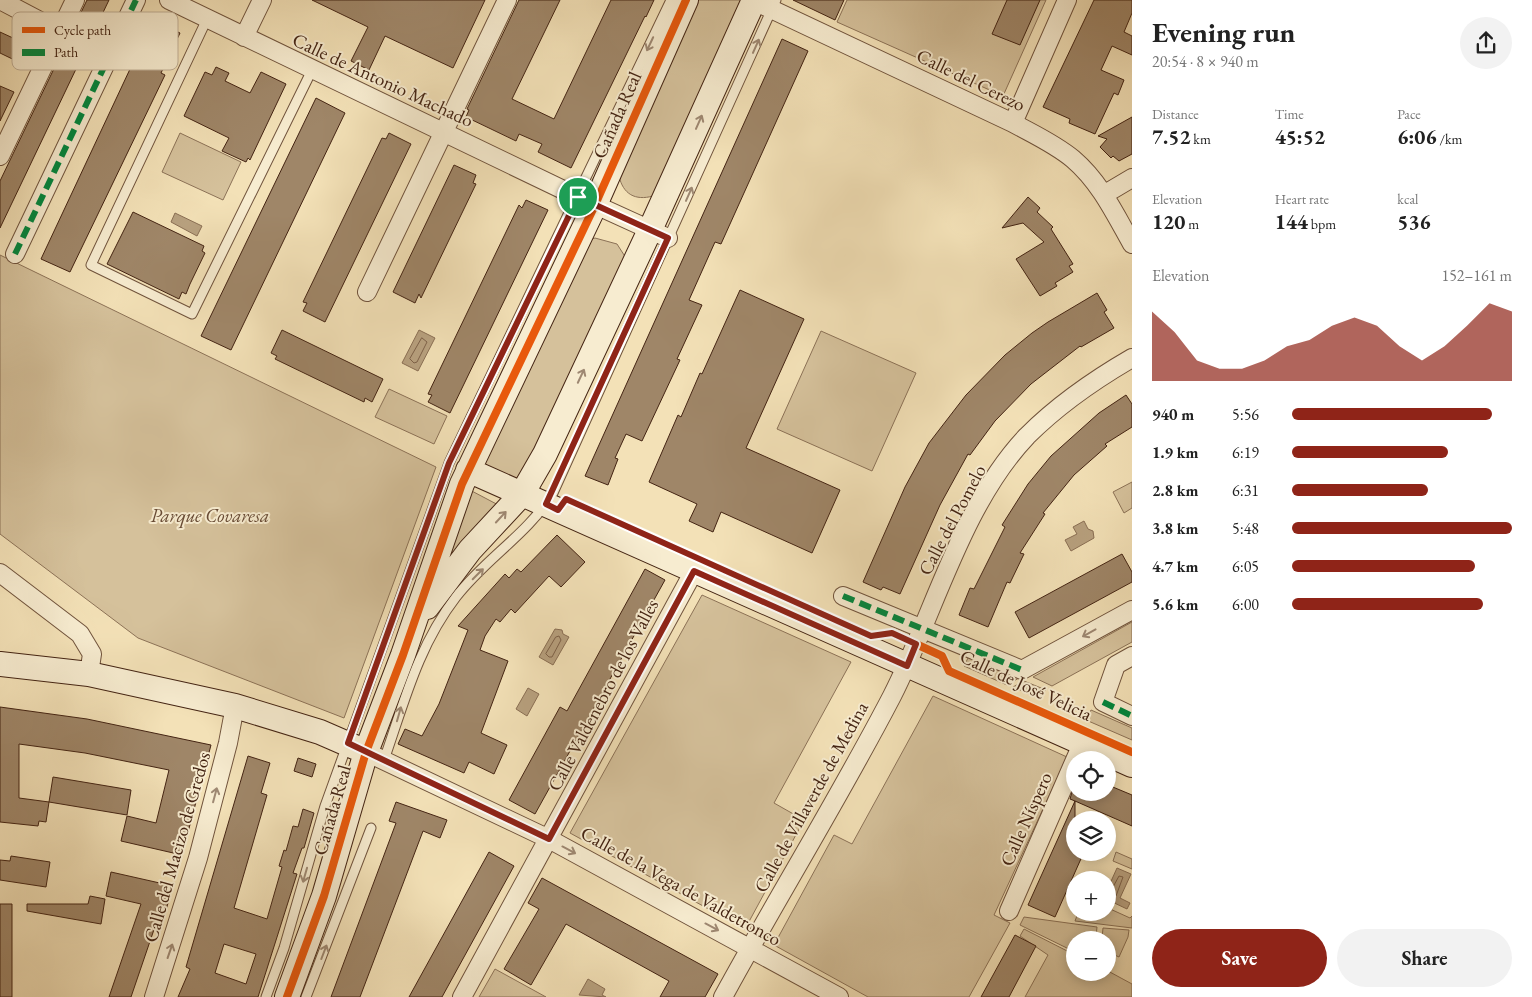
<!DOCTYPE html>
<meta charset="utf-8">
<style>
:root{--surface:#fff;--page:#f2f2f2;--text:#222;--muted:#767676;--accent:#8f2418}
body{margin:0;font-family:"EB Garamond",serif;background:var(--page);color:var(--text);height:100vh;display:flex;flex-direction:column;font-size:19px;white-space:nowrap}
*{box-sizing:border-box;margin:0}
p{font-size:16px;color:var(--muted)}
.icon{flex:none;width:28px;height:28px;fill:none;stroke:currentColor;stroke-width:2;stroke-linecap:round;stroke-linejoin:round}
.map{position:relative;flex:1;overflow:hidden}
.sheet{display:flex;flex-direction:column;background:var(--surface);width:400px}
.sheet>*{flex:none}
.tools{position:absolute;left:1066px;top:751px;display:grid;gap:10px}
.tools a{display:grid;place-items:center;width:50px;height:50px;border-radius:50%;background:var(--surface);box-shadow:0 2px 12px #0003;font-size:25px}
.pin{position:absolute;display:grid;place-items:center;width:42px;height:42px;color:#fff;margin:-21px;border:2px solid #fff;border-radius:50%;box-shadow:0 1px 5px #0007}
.round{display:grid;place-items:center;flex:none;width:52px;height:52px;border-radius:26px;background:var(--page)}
.headline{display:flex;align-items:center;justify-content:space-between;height:85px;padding:0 20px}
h1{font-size:28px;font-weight:700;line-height:38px}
.metrics{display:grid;grid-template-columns:repeat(3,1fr);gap:8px;height:85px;padding:5px 20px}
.metrics div{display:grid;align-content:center}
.metrics b{font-size:21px;font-weight:700}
.metrics small{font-size:14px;font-weight:400}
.metrics p{font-size:14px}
.chart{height:140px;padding:10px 20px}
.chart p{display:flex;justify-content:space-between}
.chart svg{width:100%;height:90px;margin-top:5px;fill:var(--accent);opacity:.7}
.action{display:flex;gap:10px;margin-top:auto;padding:10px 20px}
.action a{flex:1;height:58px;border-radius:30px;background:var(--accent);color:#fff;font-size:20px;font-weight:700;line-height:58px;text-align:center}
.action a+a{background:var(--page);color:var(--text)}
ul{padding:0 20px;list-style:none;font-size:16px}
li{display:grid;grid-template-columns:80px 60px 1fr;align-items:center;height:38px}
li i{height:12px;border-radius:6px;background:var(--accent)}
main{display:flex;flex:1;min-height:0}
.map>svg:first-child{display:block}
</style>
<main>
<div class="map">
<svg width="1132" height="997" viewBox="0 0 1132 997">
<rect width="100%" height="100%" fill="#f3e1b7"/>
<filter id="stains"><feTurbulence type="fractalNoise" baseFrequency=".004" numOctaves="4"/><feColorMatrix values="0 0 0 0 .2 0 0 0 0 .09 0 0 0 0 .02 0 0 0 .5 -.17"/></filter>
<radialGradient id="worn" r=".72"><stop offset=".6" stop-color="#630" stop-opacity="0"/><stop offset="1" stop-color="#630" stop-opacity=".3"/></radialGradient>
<!-- green -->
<path fill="#d5c19b" stroke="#8c7257" d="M 696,0 L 751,0 L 653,196 C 635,201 623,194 619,176 Z
M 847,0 L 1046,0 L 1003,96 L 837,22 Z
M 180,133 L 241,162 L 223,200 L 162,172 Z
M 595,238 L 617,244 L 626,258 L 525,483 L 480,463 L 589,240 Z
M 0,255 L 436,467 L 344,718 L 138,638 L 0,534 Z
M 821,331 L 916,373 L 872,471 L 777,429 Z
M 389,389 L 447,416 L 434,444 L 375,417 Z
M 1132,482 L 1132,508 L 1124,513 L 1113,492 Z
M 468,489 L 504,508 L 433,580 Z
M 702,595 L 851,662 L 774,803 L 804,820 L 745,929 L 570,833 Z
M 1132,622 L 1132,642 L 1052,686 L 1033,677 Z
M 969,656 L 1019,678 L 1007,685 L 964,666 Z
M 1024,681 L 1046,690 L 1034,696 L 1013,687 Z
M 933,696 L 1067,757 L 994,915 L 1010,923 L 969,997 L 868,997 L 774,945 L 834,835 L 852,844 Z
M 1091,710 L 1132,728 L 1132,740 L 1086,720 Z
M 1116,852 L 1132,859 L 1132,869 L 1113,861 Z
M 1108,908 L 1130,918 L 1132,916 L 1132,928 L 1075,921 L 1078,913 L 1108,912 Z
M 1024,917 L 1097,927 L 1096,937 L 1091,940 L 1075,940 L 1075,952 L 1020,925 Z
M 1103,928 L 1129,930 L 1128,937 L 1119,957 L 1108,952 L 1108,940 L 1102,938 Z
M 1024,929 L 1075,955 L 1075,972 L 1108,971 L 1132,984 L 1132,997 L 1025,997 L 1048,955 L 1020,936 Z
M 495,969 L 546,997 L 479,997 Z"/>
<!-- water -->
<path fill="#b8a17f" stroke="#8a6f54" d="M 175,213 L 202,226 L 197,236 L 171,222 Z
M 419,330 L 435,338 L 418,371 L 402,363 Z
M 1084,521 L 1088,529 L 1093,531 L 1094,538 L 1071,551 L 1065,540 L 1077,534 L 1073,527 Z
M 555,629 L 562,630 L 563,634 L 569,637 L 553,665 L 539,657 Z
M 528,688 L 539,694 L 527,716 L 516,709 Z
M 1117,868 L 1131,874 L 1120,898 L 1130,903 L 1127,909 L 1108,900 L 1108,888 Z
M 588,979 L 605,989 L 602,995 L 606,997 L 579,995 Z"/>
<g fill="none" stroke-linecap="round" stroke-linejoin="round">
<!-- shore -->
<path stroke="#7e6249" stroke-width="1" d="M 422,338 L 427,342 L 417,362 L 414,363 L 410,359 Z
M 556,637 L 559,636 L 561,640 L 552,657 L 549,657 L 546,654 Z
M 1108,888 L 1113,887 L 1119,876 L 1123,877 L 1116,896 L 1108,896"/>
</g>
<!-- building -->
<path fill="#9f8668" stroke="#442413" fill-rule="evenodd" d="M 87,0 L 109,0 L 0,228 L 0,181 Z
M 312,0 L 485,0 L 453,68 L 385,36 L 369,70 L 351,61 L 368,27 Z
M 519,0 L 560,0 L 512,99 L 554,119 L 611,0 L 654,0 L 646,17 L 645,16 L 571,168 L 538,152 L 542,144 L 519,134 L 516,141 L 466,117 L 469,110 L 467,109 Z
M 793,0 L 844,0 L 835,20 Z
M 1007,0 L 1040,0 L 1020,45 L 992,34 Z
M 1094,0 L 1132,0 L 1132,13 L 1124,32 L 1132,36 L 1132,55 L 1112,46 L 1101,70 L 1124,80 L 1118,95 L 1114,93 L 1095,134 L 1069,123 L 1070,119 L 1043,107 Z
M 153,20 L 180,33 L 161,73 L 165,75 L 70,272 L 41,259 Z
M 0,32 L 39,50 L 31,68 L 0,53 Z
M 782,39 L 808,51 L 721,244 L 715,242 L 689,300 L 702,305 L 677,359 L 680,360 L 642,441 L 626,434 L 615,458 L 618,459 L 608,485 L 585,476 Z
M 216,67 L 229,73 L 225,81 L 250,93 L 261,72 L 286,84 L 250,160 L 248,158 L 246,162 L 222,151 L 229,138 L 184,116 L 205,72 L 212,75 Z
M 0,86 L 14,92 L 0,121 Z
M 316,98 L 345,113 L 231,350 L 201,336 Z
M 1132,117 L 1132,154 L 1119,161 L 1113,156 L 1111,158 L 1100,147 L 1107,139 L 1098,136 Z
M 389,133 L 411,144 L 325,322 L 303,311 L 307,303 L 303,302 L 382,138 L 386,139 Z
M 454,165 L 476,175 L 473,183 L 476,184 L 421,298 L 419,294 L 415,303 L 393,292 Z
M 1028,197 L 1040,208 L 1037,212 L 1053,227 L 1051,229 L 1073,264 L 1069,266 L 1073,272 L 1055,283 L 1057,286 L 1040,296 L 1016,259 L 1044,242 L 1023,223 L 1002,228 Z
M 526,200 L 548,210 L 450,413 L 428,402 L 432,395 L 428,394 L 519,205 L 522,208 Z
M 133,212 L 204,246 L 202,251 L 205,253 L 190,284 L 186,294 L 182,292 L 179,299 L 107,264 Z
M 740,290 L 804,319 L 746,448 L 840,490 L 812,553 L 721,512 L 713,532 L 689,521 L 697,504 L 649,482 L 678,415 L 681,417 L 700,373 L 702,374 Z
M 1097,293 L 1107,310 L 1104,312 L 1114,328 L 1081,347 L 1080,346 L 1031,384 L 995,421 L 970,455 L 968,454 L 940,505 L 900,594 L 883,587 L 881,590 L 863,582 L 905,487 L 929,443 L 966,395 L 1005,355 L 1032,333 L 1048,322 Z
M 282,330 L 383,379 L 372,402 L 365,398 L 364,402 L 275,359 L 277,356 L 271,353 Z
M 1126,395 L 1132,404 L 1132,427 L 1105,444 L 1107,446 L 1074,475 L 1043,513 L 1045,514 L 1020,553 L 1024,554 L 1010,583 L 1007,582 L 988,627 L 959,615 L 970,588 L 974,589 L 1005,527 L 1002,525 L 1028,484 L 1051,456 L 1099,413 Z
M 557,535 L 585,562 L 561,587 L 549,576 L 515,613 L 511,609 L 500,622 L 496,619 L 485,636 L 480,650 L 508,661 L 481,733 L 507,745 L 494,774 L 469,762 L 464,773 L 398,744 L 405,729 L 422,736 L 439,704 L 468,630 L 458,626 L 505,574 L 509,578 L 517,569 L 521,572 Z
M 1122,554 L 1132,572 L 1132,582 L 1029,638 L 1015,612 Z
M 645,569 L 665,580 L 535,814 L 509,800 L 560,707 L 567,711 Z
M 0,707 L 87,719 L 211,745 L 182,855 L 121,841 L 127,816 L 156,823 L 169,770 L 85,753 L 19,744 L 19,798 L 49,802 L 46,822 L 39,821 L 38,826 L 0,822 Z
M 248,756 L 270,763 L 261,793 L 267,795 L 234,908 L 267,919 L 282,867 L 279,866 L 284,850 L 286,851 L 293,826 L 298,827 L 303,809 L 314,813 L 304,848 L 302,848 L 293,873 L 297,874 L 258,997 L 178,997 L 190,969 L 186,967 ZM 224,944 L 256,954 L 246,984 L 215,973 Z
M 298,758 L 316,764 L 312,777 L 294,771 Z
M 53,777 L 131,790 L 127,815 L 49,802 Z
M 1108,785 L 1132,795 L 1132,826 L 1075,801 L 1075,852 L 1084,852 L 1055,917 L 1028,905 L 1075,801 L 1070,799 L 1072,792 L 1108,792 Z
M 396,802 L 447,820 L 440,838 L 423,831 L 360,997 L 331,997 L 396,823 L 389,821 Z
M 489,852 L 514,866 L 442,997 L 409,997 Z
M 11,856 L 50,862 L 46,887 L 0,880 L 0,860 L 10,861 Z
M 111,872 L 173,886 L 166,910 L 161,909 L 131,997 L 109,997 L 141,904 L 106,896 Z
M 542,878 L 718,974 L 705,997 L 660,997 L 669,981 L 566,924 L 531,985 L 504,969 L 539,909 L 528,903 Z
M 90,896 L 105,899 L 101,924 L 27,911 L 27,904 L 88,904 Z
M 0,904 L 12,904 L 12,997 L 0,997 Z
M 1015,935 L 1036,946 L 1009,997 L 981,997 Z"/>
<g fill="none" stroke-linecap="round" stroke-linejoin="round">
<defs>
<path id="lane" d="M 207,19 L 91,265 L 192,314 L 312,70
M 384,760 C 404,703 418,646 456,597 C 485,559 528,534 553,493 L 776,0
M 266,997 L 284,948 L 325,806 L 449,463 L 671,0
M 306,997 L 371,828"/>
<path id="street" d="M 0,0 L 59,31
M 169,0 L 578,197 L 668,238
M 754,1 L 1013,123 C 1033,134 1055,144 1073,159 C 1100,182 1115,214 1132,244
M 244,37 L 262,0
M 1013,123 L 1067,0
M 0,156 L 75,0
M 1105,194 L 1132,178
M 15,254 L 136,0
M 367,292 L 507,0
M 0,573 L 80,634 L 92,654 L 89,674
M 843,596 L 1022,670 L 1132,610
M 1132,656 L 1116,665 L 1103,702 L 1132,716
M 366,752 L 549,839 L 839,997
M 1009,911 L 1082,744
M 154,997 L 198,858 L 228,743 L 235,706
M 462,997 L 694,571
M 723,997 C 778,896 839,798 892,696 C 934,614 962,504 1027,436 C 1058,405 1094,380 1132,358"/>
<path id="secondary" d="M 468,470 L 1132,765
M 427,607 L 470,550 L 522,494 L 545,454 L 650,230 L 754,0
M 0,664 L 89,674 L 235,706 L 320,732 L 366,752
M 287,997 L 324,896 L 366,752 L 403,655 L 462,484 L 595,205 L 686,0"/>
</defs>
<!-- lane casing -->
<use href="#lane" stroke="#70533c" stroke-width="11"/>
<!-- street casing -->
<use href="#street" stroke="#70533c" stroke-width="20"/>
<!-- secondary casing -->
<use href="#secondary" stroke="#442413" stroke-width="26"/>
<!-- lane -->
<use href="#lane" stroke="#f7ecd0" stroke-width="9"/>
<!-- street -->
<use href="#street" stroke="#f7ecd0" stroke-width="18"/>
<!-- secondary -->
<use href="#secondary" stroke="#f7ecd0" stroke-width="24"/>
<!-- quiet -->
<path stroke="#00873e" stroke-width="6" stroke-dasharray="12 6" stroke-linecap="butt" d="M 15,254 L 136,0
M 843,596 L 1022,670
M 1103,702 L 1132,716"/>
<defs>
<path id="cycleway" d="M 559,510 L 566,499 L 871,636 L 892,633 L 942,656 L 949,671 L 1132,752
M 287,997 L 324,896 L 366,752 L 403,655 L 462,484 L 595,205 L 686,0"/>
</defs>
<!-- cycleway casing -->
<use href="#cycleway" stroke="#f7ecd0" stroke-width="11"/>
<!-- cycleway -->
<use href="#cycleway" stroke="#e8590c" stroke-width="8"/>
</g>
<!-- one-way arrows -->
<defs><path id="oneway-shaft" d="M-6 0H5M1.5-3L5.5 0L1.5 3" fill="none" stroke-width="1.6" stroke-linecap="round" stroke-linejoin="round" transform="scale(1.25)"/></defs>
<g stroke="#9e8872">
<use href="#oneway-shaft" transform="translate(650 44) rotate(115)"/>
<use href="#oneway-shaft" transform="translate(756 46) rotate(-66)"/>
<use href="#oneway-shaft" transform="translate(699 122) rotate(-66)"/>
<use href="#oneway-shaft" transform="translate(689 194) rotate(-66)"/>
<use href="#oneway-shaft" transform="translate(581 376) rotate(-65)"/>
<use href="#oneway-shaft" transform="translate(501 517) rotate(-47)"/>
<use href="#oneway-shaft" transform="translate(478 574) rotate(-45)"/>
<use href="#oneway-shaft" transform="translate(1089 633) rotate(151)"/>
<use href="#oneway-shaft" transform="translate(399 714) rotate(-74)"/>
<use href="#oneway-shaft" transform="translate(215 795) rotate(-75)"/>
<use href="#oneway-shaft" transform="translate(569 850) rotate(28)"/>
<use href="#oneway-shaft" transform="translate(305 875) rotate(106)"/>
<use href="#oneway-shaft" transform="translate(712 927) rotate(28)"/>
<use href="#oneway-shaft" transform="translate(170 951) rotate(-71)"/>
<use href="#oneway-shaft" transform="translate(324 952) rotate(-69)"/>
</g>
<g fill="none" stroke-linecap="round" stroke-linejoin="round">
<defs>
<path id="route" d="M 578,197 L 668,238 L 546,504 L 558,510 L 566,499 L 871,636 L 892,633 L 916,644 L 907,666 L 694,571 L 549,839 L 348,743 L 449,463 Z"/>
</defs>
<!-- route casing -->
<use href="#route" stroke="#fff" stroke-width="10"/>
<!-- route -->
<use href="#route" stroke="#8f2418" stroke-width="6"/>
</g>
<g text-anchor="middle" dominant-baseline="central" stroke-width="4" stroke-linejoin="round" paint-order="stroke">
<!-- street labels -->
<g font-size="19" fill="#442413" stroke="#f7ecd0">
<text transform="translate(383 80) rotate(25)">Calle de Antonio Machado</text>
<text transform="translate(971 80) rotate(26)">Calle del Cerezo</text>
<text transform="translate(617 115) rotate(-66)">Cañada Real</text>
<text transform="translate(952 520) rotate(-62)">Calle del Pomelo</text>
<text transform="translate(1026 685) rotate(25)">Calle de José Velicia</text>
<text transform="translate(603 695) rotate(-62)">Calle Valdenebro de los Valles</text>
<text transform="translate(811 797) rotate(-61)">Calle de Villaverde de Medina</text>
<text transform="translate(332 810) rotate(-74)">Cañada Real</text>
<text transform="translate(1026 819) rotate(-66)">Calle Níspero</text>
<text transform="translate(177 847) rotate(-74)">Calle del Macizo de Gredos</text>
<text transform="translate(681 886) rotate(29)">Calle de la Vega de Valdetronco</text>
</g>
<!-- park labels -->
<g font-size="19" font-style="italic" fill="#684b35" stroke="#f7ecd0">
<text x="210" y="515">Parque Covaresa</text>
</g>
</g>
<!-- legend -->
<rect x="12" y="12" width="166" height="58" rx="8" fill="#f7ecd0" stroke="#c1b097" stroke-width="1"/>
<rect x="22" y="27" width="23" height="6" fill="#e8590c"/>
<rect x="22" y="49" width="23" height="7" fill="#00873e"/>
<g font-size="14" fill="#442413">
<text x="54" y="35">Cycle path</text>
<text x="54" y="57">Path</text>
</g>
<rect width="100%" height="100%" filter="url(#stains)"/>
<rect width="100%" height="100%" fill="url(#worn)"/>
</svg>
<div class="tools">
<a><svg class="icon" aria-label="locate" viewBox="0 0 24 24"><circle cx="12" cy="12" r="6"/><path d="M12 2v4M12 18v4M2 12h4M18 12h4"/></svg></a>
<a><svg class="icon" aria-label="layers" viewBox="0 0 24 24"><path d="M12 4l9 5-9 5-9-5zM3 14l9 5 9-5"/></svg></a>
<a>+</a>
<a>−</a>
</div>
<div class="pin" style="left:578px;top:197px;background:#1e9e55"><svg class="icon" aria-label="arrive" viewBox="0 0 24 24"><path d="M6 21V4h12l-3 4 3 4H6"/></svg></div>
</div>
<section class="sheet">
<div class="headline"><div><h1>Evening run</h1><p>20:54 · 8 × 940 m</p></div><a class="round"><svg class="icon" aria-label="share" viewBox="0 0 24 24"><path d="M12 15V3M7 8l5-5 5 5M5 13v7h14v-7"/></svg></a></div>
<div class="metrics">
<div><p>Distance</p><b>7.52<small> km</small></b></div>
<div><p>Time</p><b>45:52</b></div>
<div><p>Pace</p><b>6:06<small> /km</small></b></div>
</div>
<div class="metrics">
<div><p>Elevation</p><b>120<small> m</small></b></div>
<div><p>Heart rate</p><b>144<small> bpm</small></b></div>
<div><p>kcal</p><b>536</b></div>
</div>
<div class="chart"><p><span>Elevation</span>152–161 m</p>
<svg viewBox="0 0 160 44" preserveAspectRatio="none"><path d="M0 44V10L10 20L20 34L30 38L40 38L50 34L60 27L70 24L80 17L90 13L100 17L110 27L120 34L130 27L140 17L150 6L160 10V44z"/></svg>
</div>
<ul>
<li><b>940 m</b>5:56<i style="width:91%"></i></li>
<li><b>1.9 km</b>6:19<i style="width:71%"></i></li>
<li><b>2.8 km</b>6:31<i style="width:62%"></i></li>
<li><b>3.8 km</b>5:48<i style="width:100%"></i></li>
<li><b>4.7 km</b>6:05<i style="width:83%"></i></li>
<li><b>5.6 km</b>6:00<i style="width:87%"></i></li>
</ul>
<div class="action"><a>Save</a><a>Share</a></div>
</section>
</main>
